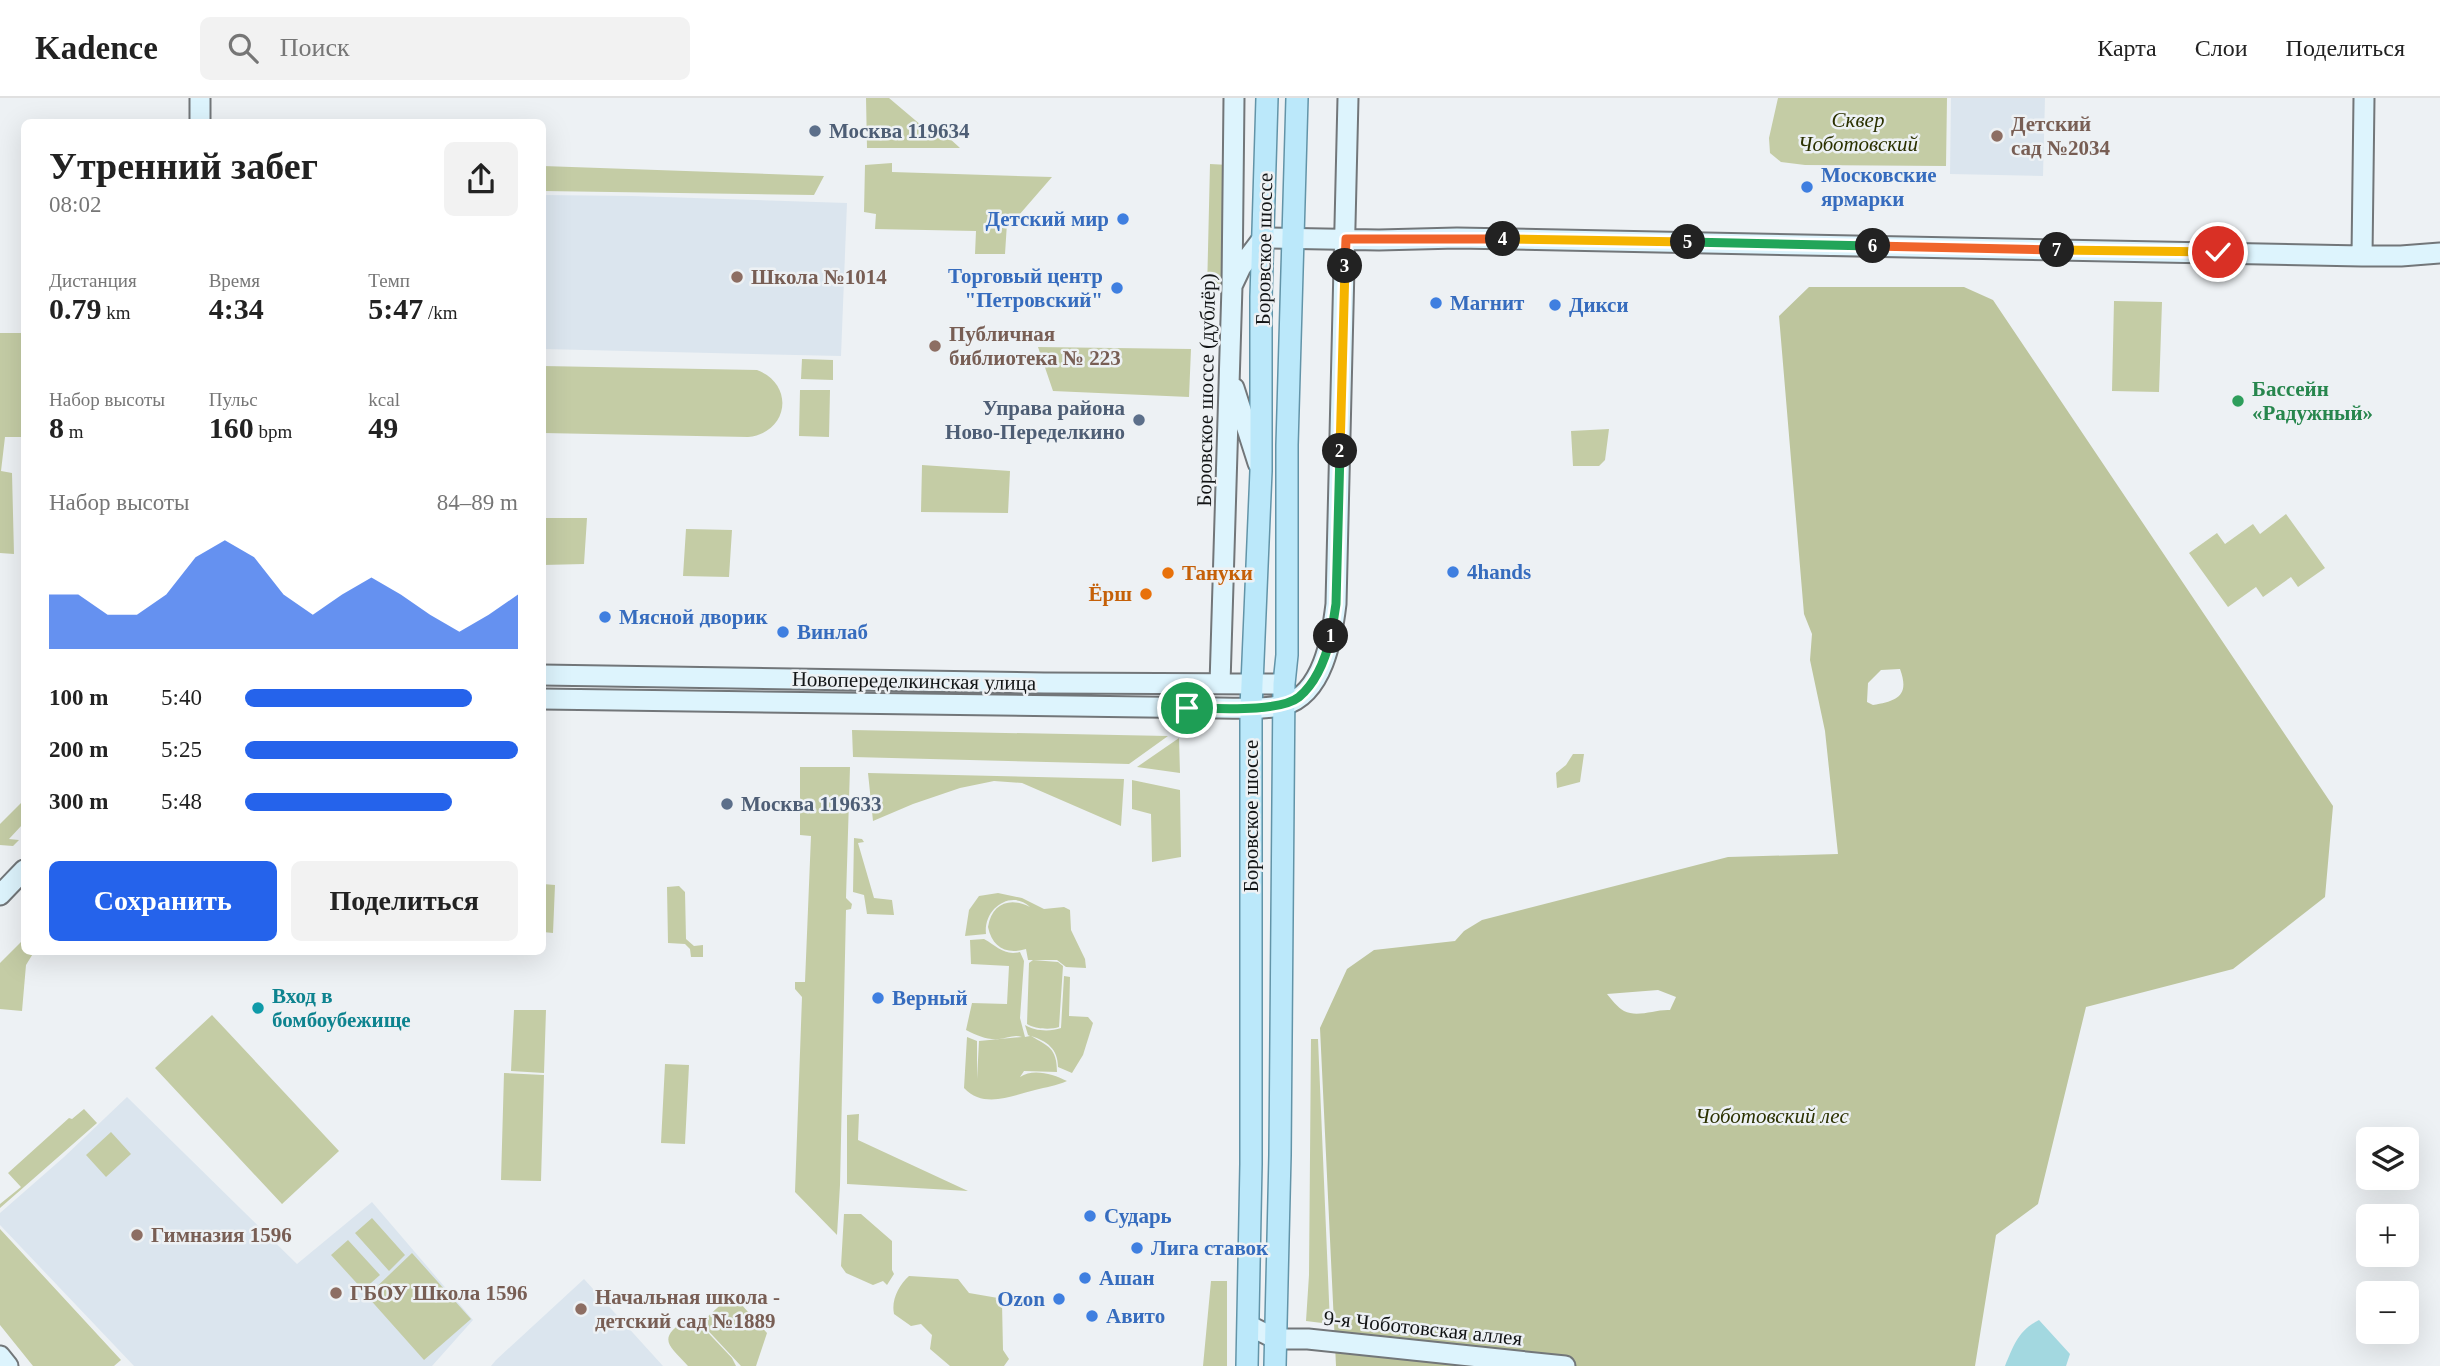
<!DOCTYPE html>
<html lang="ru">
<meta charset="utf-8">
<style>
:root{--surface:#fff;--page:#f2f2f2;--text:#222;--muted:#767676;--line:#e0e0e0;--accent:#2563eb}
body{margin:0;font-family:"Times New Roman",serif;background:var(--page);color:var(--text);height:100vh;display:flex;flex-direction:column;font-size:26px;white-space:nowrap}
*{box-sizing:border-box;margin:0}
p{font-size:23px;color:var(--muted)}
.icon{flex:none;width:38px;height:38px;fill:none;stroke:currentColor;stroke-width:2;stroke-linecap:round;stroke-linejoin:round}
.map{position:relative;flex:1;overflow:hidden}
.panel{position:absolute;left:21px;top:21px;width:525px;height:836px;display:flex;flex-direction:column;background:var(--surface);border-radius:10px;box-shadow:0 7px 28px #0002}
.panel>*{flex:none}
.controls{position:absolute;left:2356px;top:1029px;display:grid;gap:14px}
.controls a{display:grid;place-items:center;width:63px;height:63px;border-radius:10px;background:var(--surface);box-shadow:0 7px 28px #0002;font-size:35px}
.pin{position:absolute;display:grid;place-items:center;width:60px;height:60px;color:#fff;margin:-30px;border:4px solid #fff;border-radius:50%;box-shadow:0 2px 7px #0007}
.km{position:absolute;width:35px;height:35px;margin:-18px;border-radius:50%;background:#222;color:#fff;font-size:19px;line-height:35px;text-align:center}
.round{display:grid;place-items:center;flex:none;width:74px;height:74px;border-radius:10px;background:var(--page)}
.headline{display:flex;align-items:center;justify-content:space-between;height:119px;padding:0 28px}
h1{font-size:38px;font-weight:600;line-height:52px}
.figures{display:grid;grid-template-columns:repeat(3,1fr);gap:10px;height:119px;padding:7px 28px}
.figures div{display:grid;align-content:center}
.figures b{font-size:30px;font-weight:600}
.figures small{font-size:19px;font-weight:400}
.figures p{font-size:19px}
.chart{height:196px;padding:14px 28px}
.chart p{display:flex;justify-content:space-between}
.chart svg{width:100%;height:126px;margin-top:7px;fill:var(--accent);opacity:.7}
.action{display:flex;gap:14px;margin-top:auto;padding:14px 28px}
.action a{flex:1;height:80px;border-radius:10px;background:var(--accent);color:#fff;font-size:28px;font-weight:600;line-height:80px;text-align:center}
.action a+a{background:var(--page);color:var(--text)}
ul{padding:0 28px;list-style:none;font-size:23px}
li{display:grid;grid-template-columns:112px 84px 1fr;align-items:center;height:52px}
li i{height:18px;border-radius:9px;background:var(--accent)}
header{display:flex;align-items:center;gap:42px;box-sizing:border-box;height:98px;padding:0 35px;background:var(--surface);border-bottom:2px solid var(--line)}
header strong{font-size:33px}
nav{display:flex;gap:38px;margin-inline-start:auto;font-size:24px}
.search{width:490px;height:63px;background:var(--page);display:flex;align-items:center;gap:18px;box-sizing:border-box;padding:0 24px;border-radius:10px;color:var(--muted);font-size:26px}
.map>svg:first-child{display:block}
</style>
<header>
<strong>Kadence</strong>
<div class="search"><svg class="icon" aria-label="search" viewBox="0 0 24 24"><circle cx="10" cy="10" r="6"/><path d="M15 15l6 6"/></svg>Поиск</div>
<nav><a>Карта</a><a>Слои</a><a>Поделиться</a></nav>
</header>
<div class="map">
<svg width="2440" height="1268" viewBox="0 0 2440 1268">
<rect width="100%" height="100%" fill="#edf1f4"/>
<!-- built -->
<path fill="#dbe5ee" d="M 1951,0 L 2045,0 L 2043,78 L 1950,76 Z
M 543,97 L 632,98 L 847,105 L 841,258 L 543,251 Z
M 127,999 L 297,1166 L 372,1104 L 473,1222 L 432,1268 L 134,1268 L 0,1127 L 0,1115 L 64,1059 Z
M 584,1181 L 663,1268 L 491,1268 L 496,1262 Z"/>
<!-- green -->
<path fill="#c4cca5" d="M 866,0 L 889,0 L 928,33 L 936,28 L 960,50 L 867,50 Z
M 1778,0 L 1947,0 L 1946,68 L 1805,67 L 1781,64 L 1770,55 L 1769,40 Z
M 892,65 L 892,74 L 1052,79 L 1019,117 L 1007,125 L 1005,156 L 975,156 L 976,133 L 875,131 L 876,116 L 864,114 L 865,67 Z
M 1210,66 L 1229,67 L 1228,171 L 1217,194 L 1207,194 Z
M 543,68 L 824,78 L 814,97 L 543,93 Z
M 2114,203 L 2162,204 L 2159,294 L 2112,293 Z
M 0,235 L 24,235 L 24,339 L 5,339 L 1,373 L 12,375 L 14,456 L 0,455 Z
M 1038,249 L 1191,251 L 1189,299 L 1053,293 Z
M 802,261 L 833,262 L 833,282 L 801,281 Z
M 543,268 L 757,272 C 795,286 789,335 748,339 L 543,335 Z
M 800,292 L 830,292 L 829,339 L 799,338 Z
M 1609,331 L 1605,362 L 1599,368 L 1573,368 L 1571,333 Z
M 922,367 L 1010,373 L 1008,415 L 921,414 Z
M 2286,416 L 2325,470 L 2298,489 L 2291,479 L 2263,499 L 2256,489 L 2228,509 L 2189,455 L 2217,435 L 2225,446 L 2253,426 L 2260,436 Z
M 543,420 L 587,420 L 584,466 L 543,467 Z
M 686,431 L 732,432 L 729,479 L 683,478 Z
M 852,632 L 1168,638 L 1129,666 L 853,659 Z
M 1179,640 L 1180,675 L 1137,669 Z
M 1573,656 L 1584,656 L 1580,684 L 1557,690 L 1556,675 L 1566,667 Z
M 800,669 L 850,669 L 846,800 L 852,806 L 851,811 L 846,812 L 840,1087 L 837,1137 L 795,1094 L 802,899 L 795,891 L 795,884 L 805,884 L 811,738 L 800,737 Z
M 868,675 L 1124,681 L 1121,728 L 1022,685 L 994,683 L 960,690 L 913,706 L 873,723 Z
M 1132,682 L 1180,692 L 1181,759 L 1152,764 L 1151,716 L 1132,711 Z
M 23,703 L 24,727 L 22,727 L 9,741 L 19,742 L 13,748 L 0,747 L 0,726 Z
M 854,740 L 862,741 L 864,744 L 858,745 L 874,800 L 892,802 L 894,817 L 867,816 L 864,797 L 853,794 Z
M 543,786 L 555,787 L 553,835 L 543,834 Z
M 679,788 L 685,794 L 686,841 L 694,848 L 703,847 L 703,859 L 691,859 L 690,851 L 685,846 L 668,845 L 667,789 Z
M 998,795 L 1022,800 L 1044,811 L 1064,809 L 1070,812 L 1071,832 L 1085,861 L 1086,870 L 1066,869 L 1057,862 L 1028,862 L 1026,851 C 1006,857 992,849 988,829 C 992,805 1010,799 1030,809 C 1011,791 983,811 986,836 L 965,838 L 969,812 L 979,798 Z
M 24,841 L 24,854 L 34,854 L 26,867 L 22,913 L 0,911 L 0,865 Z
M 984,841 C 997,848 1004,858 1020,854 L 1024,863 L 1020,920 L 1025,939 L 1030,938 L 1028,937 L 1025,927 C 1034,933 1050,934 1061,930 L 1064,878 L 1070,879 L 1069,918 L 1088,919 L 1093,925 L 1083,957 L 1072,975 L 1058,969 C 1058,951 1047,943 1031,938 C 1048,948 1057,950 1057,974 L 1024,973 L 1020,979 C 1033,970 1053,976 1067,983 C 1056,988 1046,989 1035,992 C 1011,998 984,1011 964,990 L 967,939 L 977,943 L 977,981 L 979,943 L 1022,939 C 1014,936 1008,940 999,941 C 987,942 978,938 966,932 L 972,905 L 1007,906 L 1009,868 L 971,866 L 970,842 Z
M 1033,862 L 1058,864 L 1063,868 L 1059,929 C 1051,932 1034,931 1027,926 L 1029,865 Z
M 514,912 L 546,912 L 544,975 L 511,973 Z
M 212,917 L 339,1053 L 282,1106 L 155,970 Z
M 1311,941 L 1318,941 L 1330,1226 L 1306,1223 L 1309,1177 Z
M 665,966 L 689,967 L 685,1046 L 661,1045 Z
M 504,975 L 544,977 L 541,1083 L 501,1082 Z
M 84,1011 L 97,1025 L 0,1110 L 0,1106 L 21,1089 L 8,1075 L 69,1020 L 72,1021 Z
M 859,1016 L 858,1042 L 968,1093 L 847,1086 L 847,1017 Z
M 111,1034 L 131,1056 L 106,1079 L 86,1057 Z
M 844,1116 L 861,1116 L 892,1143 L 892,1172 L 894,1176 L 887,1187 L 883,1183 L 873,1187 L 846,1175 L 841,1168 Z
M 372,1120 L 405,1157 L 389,1173 L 355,1135 Z
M 0,1131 L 121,1262 L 114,1268 L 33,1268 L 0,1227 Z
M 348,1142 L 380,1177 L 363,1192 L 331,1157 Z
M 412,1155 L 471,1221 L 424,1262 L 367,1198 Z
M 909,1178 L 958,1181 L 969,1195 L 998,1200 L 1002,1205 L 1003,1252 L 1009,1261 L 1004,1268 L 950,1268 L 930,1251 L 932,1237 L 921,1226 L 911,1228 L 894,1216 C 891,1202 899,1187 909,1178 Z
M 1211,1183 L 1227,1183 L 1227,1268 L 1203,1268 Z
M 732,1196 L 767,1235 L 756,1268 L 741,1268 L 701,1225 Z
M 688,1220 L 696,1222 L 732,1260 L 736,1268 L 688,1268 C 667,1245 657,1241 688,1220 Z"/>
<!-- forest -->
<path fill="#bdc59d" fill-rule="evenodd" d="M 1809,189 L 1964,189 L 1993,202 L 2333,708 L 2325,799 L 2233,871 L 2086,909 L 2038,1106 L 1996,1137 L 1975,1268 L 1336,1268 L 1320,930 L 1347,871 L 1374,852 L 1455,843 L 1464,833 L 1482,822 L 1728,759 L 1838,756 L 1825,633 L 1810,562 L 1812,536 L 1804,516 L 1779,218 ZM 1900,571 C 1910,598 1897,603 1873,607 L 1867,604 L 1868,585 L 1881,572 ZM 1658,892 L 1676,899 L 1670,912 C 1655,911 1638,920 1624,913 C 1618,910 1611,901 1607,896 Z"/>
<!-- water -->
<path fill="#a3d8e0" d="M 2039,1222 L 2070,1256 L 2066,1268 L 2005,1268 C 2014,1247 2018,1233 2039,1222 Z"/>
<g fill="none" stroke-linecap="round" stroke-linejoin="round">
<defs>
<path id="secondary" d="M 200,24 L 200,0
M 2362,158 L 2364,0
M 1232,188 L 1241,169 L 1263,140 L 1379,142 L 1457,140 L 2362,158 L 2401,158 L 2440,155
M 1234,290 L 1258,365
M 542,577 L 1044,585 L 1284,586
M 1220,586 L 1232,188 L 1234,0
M 542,601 L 1219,610 C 1240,610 1264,612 1284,607 C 1323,596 1332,540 1336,506 L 1348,0
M 0,797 L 24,772
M 1248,1227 L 1276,1241 L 1308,1241 L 1565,1268
M 0,1258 L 8,1268"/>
<path id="primary" d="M 1247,1268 L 1251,1066 L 1251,610 L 1261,373 L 1261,199 L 1267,0
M 1275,1268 L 1280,1057 L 1284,586 L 1287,557 L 1287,347 L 1297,0"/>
</defs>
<!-- secondary casing -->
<use href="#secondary" stroke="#727679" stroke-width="23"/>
<!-- primary casing -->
<use href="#primary" stroke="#6294a8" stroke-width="24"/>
<!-- secondary -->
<use href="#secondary" stroke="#ddf4fd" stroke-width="19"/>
<!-- primary -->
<use href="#primary" stroke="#bbe8fa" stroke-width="21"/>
</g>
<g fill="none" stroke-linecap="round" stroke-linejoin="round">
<defs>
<path id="split-1" d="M 1187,610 C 1213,610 1279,615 1299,599 C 1317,584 1326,559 1331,538"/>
<path id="split-2" d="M 1331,538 L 1336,506 L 1340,353"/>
<path id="split-3" d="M 1340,353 L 1345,168"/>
<path id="split-4" d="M 1345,168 L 1346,141 L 1503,141"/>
<path id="split-5" d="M 1503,141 L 1688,144"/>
<path id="split-6" d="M 1688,144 L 1873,148"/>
<path id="split-7" d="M 1873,148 L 2057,152"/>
<path id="split-8" d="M 2057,152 L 2218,154"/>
</defs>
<!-- split-1 casing -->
<use href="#split-1" stroke="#fff" stroke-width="14"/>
<!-- split-2 casing -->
<use href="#split-2" stroke="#fff" stroke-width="14"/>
<!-- split-3 casing -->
<use href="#split-3" stroke="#fff" stroke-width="14"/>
<!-- split-4 casing -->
<use href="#split-4" stroke="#fff" stroke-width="14"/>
<!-- split-5 casing -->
<use href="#split-5" stroke="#fff" stroke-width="14"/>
<!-- split-6 casing -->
<use href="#split-6" stroke="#fff" stroke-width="14"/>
<!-- split-7 casing -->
<use href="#split-7" stroke="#fff" stroke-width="14"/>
<!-- split-8 casing -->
<use href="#split-8" stroke="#fff" stroke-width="14"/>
<!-- split-1 -->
<use href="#split-1" stroke="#22a559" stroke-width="9"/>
<!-- split-2 -->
<use href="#split-2" stroke="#22a559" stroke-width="9"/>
<!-- split-3 -->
<use href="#split-3" stroke="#f5b400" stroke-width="9"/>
<!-- split-4 -->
<use href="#split-4" stroke="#f0652b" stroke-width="9"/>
<!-- split-5 -->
<use href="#split-5" stroke="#f5b400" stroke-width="9"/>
<!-- split-6 -->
<use href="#split-6" stroke="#22a559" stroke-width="9"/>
<!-- split-7 -->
<use href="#split-7" stroke="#f0652b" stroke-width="9"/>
<!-- split-8 -->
<use href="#split-8" stroke="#f5b400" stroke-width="9"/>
</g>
<!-- markers -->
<g fill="#5c6f8a" stroke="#edf1f4" stroke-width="2.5">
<circle cx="815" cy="33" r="7"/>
<circle cx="1139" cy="322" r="7"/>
<circle cx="727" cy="706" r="7"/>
</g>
<g fill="#8d6e63" stroke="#edf1f4" stroke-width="2.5">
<circle cx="1997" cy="38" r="7"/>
<circle cx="737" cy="179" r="7"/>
<circle cx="935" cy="248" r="7"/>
<circle cx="137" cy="1137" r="7"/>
<circle cx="336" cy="1195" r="7"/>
<circle cx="581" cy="1211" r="7"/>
</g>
<g fill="#3f7fe0" stroke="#edf1f4" stroke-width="2.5">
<circle cx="1807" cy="89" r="7"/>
<circle cx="1123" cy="121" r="7"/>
<circle cx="1117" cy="190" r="7"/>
<circle cx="1436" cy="205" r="7"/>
<circle cx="1555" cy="207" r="7"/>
<circle cx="1453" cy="474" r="7"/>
<circle cx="605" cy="519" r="7"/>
<circle cx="783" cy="534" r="7"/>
<circle cx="878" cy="900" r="7"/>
<circle cx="1090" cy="1118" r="7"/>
<circle cx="1137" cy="1150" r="7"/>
<circle cx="1085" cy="1180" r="7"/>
<circle cx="1059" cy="1201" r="7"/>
<circle cx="1092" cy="1218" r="7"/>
</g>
<circle fill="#2e9e5b" stroke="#edf1f4" stroke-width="2.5" cx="2238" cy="303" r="7"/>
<g fill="#e8710a" stroke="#edf1f4" stroke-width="2.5">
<circle cx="1168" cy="475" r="7"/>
<circle cx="1146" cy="496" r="7"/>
</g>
<circle fill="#0f9aa8" stroke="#edf1f4" stroke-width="2.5" cx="258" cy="910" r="7"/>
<g text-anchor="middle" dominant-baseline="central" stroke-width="5" stroke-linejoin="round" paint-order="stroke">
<!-- park labels -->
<g font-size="21" font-style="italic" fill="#2b3100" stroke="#edf1f4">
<text x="1858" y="22">Сквер<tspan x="1858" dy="24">Чоботовский</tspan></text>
<text x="1772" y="1018">Чоботовский лес</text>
</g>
<!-- education labels -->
<g font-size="21" font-weight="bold" fill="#785e54" stroke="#edf1f4" text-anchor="start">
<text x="2011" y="26">Детский<tspan x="2011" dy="24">сад №2034</tspan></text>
<text x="751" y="179">Школа №1014</text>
<text x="949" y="236">Публичная<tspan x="949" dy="24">библиотека № 223</tspan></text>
<text x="151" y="1137">Гимназия 1596</text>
<text x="350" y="1195">ГБОУ Школа 1596</text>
<text x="595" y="1199">Начальная школа -<tspan x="595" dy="24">детский сад №1889</tspan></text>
</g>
<!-- service labels -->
<g font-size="21" font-weight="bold" fill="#4e5e75" stroke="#edf1f4" text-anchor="start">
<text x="829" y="33">Москва 119634</text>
<text x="1125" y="310" text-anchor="end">Управа района<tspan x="1125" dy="24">Ново-Переделкино</tspan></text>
<text x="741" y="706">Москва 119633</text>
</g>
<!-- shop labels -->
<g font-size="21" font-weight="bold" fill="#366cbe" stroke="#edf1f4" text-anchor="start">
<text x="1821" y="77">Московские<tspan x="1821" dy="24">ярмарки</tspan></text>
<text x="1109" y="121" text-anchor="end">Детский мир</text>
<text x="1103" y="178" text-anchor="end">Торговый центр<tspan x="1103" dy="24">"Петровский"</tspan></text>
<text x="1450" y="205">Магнит</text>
<text x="1569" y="207">Дикси</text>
<text x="1467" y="474">4hands</text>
<text x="619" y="519">Мясной дворик</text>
<text x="797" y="534">Винлаб</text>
<text x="892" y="900">Верный</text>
<text x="1104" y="1118">Сударь</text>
<text x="1151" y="1150">Лига ставок</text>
<text x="1099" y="1180">Ашан</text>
<text x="1045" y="1201" text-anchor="end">Ozon</text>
<text x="1106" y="1218">Авито</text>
</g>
<!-- street labels -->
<g font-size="21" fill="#121415" stroke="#edf1f4">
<text transform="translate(1264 151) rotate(-89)">Боровское шоссе</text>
<text transform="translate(1206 292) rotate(-89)">Боровское шоссе (дублёр)</text>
<text transform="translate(914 583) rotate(1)">Новопеределкинская улица</text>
<text transform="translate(1251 718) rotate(-90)">Боровское шоссе</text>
<text transform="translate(1423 1230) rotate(6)">9-я Чоботовская аллея</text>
</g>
<!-- leisure labels -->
<g font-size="21" font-weight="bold" fill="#27864d" stroke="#edf1f4" text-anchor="start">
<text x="2252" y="291">Бассейн<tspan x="2252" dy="24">«Радужный»</tspan></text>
</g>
<!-- food labels -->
<g font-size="21" font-weight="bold" fill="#c56008" stroke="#edf1f4" text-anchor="start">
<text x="1182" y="475">Тануки</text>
<text x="1132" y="496" text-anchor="end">Ёрш</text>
</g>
<!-- culture labels -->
<g font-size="21" font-weight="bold" fill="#0d838f" stroke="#edf1f4" text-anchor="start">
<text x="272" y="898">Вход в<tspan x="272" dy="24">бомбоубежище</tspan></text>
</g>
</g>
</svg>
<div class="controls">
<a><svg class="icon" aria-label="layers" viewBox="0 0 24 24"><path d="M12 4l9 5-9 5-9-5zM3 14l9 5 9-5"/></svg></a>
<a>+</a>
<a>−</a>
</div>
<div class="pin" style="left:1187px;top:610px;background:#1e9e55"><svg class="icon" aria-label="arrive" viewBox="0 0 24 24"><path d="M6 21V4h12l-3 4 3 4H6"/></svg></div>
<div class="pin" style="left:2218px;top:154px;background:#d93025"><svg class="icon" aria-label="check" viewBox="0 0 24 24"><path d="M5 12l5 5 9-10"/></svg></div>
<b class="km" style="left:1331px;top:538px">1</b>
<b class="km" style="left:1340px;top:353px">2</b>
<b class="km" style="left:1345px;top:168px">3</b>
<b class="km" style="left:1503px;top:141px">4</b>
<b class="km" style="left:1688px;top:144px">5</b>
<b class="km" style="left:1873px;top:148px">6</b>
<b class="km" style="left:2057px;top:152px">7</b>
<section class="panel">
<div class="headline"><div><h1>Утренний забег</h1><p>08:02</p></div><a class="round"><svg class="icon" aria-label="share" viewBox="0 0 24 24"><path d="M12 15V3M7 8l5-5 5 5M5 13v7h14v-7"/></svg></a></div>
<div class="figures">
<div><p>Дистанция</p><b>0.79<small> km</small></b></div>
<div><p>Время</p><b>4:34</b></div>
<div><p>Темп</p><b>5:47<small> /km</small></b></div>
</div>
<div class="figures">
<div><p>Набор высоты</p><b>8<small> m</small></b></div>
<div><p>Пульс</p><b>160<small> bpm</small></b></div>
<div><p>kcal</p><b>49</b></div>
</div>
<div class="chart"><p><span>Набор высоты</span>84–89 m</p>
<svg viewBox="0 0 160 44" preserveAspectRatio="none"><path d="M0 44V25L10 25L20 32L30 32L40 25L50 12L60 6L70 12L80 25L90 32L100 25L110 19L120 25L130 32L140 38L150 32L160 25V44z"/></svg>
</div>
<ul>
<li><b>100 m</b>5:40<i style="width:83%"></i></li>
<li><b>200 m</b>5:25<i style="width:100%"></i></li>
<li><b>300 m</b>5:48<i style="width:76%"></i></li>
</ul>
<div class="action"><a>Сохранить</a><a>Поделиться</a></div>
</section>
</div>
